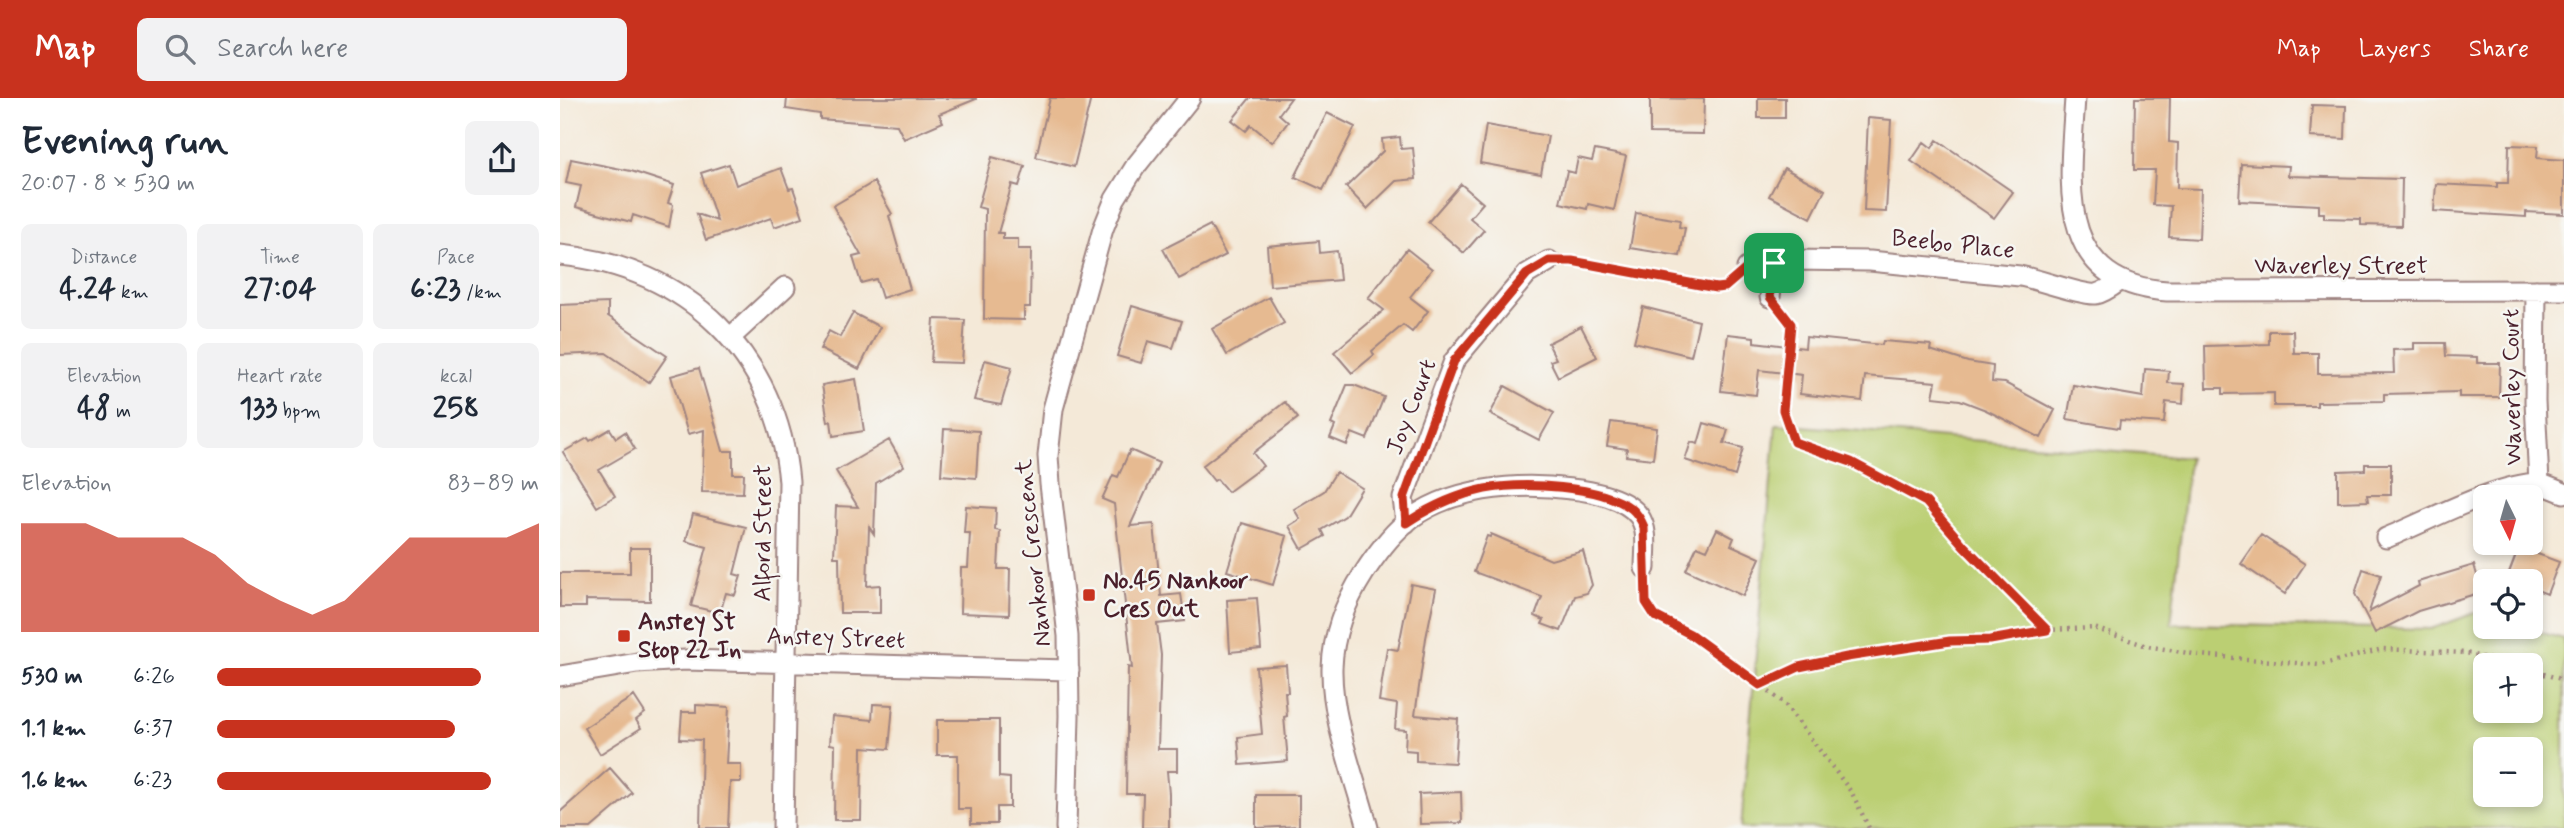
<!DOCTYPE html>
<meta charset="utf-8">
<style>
:root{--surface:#fff;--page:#f2f2f3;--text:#1f2937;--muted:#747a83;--accent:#c8321e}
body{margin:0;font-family:Mynerve,sans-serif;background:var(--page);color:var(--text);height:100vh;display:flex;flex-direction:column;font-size:26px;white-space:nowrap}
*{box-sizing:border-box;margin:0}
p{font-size:23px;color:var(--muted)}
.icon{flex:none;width:38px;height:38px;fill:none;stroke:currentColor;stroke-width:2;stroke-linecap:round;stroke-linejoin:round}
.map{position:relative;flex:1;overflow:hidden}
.sheet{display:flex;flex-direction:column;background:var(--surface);width:560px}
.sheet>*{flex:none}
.needle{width:46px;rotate:175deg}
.controls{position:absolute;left:1913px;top:387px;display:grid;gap:14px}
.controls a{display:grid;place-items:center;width:70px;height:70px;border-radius:10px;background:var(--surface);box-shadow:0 4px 10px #0003;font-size:35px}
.pin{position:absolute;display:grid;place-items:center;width:60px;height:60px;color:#fff;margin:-30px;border-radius:14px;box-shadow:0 4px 10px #0006}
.round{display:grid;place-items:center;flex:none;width:74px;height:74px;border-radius:10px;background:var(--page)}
.overview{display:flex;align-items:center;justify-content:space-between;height:119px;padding:0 21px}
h1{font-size:38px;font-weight:700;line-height:52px}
.metrics{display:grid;grid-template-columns:repeat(3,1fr);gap:10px;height:119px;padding:7px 21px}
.metrics div{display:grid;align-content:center;border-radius:10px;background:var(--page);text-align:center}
.metrics b{font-size:30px;font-weight:700}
.metrics small{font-size:19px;font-weight:400}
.metrics p{font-size:19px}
.chart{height:196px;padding:14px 21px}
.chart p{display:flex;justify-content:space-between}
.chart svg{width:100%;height:126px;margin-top:7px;fill:var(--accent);opacity:.7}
ul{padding:0 21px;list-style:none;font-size:23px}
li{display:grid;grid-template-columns:112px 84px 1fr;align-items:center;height:52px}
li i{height:18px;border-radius:9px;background:var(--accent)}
header{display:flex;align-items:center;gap:42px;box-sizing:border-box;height:98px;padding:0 35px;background:var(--accent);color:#fff}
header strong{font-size:33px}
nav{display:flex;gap:38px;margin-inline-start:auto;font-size:24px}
.search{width:490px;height:63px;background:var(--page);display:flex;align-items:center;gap:18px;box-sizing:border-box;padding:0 24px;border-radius:10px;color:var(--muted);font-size:26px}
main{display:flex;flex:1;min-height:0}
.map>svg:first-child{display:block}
</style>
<header>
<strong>Map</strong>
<div class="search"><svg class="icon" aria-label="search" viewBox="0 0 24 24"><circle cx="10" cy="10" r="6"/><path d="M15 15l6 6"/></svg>Search here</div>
<nav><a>Map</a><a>Layers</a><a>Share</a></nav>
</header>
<main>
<section class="sheet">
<div class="overview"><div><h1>Evening run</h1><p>20:07 · 8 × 530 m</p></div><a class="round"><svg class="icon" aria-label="share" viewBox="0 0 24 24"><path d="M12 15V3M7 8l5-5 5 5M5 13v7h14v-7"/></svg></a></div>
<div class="metrics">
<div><p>Distance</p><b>4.24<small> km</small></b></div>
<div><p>Time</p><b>27:04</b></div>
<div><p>Pace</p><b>6:23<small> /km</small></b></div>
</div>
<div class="metrics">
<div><p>Elevation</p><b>48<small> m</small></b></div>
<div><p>Heart rate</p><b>133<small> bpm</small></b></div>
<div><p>kcal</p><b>258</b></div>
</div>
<div class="chart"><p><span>Elevation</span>83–89 m</p>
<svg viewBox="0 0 160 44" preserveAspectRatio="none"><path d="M0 44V6L10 6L20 6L30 11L40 11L50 11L60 17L70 27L80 33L90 38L100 33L110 22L120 11L130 11L140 11L150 11L160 6V44z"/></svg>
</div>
<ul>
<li><b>530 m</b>6:26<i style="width:82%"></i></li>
<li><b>1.1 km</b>6:37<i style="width:74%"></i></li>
<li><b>1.6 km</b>6:23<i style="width:85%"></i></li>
</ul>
</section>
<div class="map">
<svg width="2004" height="730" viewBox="0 0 2004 730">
<rect width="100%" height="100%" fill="#f6f6f2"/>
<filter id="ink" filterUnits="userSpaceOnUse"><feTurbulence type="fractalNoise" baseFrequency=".0143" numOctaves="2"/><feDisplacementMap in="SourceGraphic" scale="14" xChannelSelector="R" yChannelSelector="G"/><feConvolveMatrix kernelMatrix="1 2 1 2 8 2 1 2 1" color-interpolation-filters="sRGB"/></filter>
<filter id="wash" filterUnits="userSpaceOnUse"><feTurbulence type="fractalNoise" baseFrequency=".00686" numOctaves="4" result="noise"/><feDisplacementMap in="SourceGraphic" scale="28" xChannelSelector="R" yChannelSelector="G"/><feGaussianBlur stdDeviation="1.57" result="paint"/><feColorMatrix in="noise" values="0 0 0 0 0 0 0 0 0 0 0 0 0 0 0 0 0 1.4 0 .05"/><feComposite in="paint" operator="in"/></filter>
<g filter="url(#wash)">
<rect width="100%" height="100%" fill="#f4e9d8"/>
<!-- green -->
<path fill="#bbcf73" stroke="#82774f" stroke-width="2" fill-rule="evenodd" d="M 1216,326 L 1629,360 L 1611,526 L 1871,531 L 1915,515 L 1925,518 L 1925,528 L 1961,529 L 2004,541 L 2004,730 L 1181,730 ZM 1925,567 L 1970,567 L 1970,612 L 1925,612 ZM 1925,651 L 1970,651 L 1970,696 L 1925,696 Z"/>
<g id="blocks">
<!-- building -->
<path fill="#e6ba91" d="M 227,0 L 416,0 L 416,1 L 379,16 L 383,24 L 344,41 L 337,27 L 260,21 L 260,16 L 226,11 Z
M 490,0 L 531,0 L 514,69 L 476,59 Z
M 690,0 L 731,0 L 719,16 L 728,24 L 712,44 L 691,27 L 686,33 L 672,22 Z
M 1090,0 L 1144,1 L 1143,36 L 1090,35 Z
M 1198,0 L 1225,0 L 1225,20 L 1198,20 Z
M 1575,0 L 1610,0 L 1609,44 L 1618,45 L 1617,90 L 1641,91 L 1639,141 L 1609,139 L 1611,108 L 1593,107 L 1595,72 L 1574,72 Z
M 1752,7 L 1786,8 L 1785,41 L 1750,39 Z
M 767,15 L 795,29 L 763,92 L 735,79 Z
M 1308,20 L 1331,22 L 1326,114 L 1304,113 Z
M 926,27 L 988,38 L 981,76 L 920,65 Z
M 840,39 L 841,51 L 853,50 L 856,81 L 836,83 L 807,111 L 786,89 L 823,53 L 822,41 Z
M 1377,42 L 1453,94 L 1434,120 L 1351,63 L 1364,44 L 1372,50 Z
M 1949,47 L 1978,48 L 1977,60 L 2004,62 L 2004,116 L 1966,114 L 1966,119 L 1874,113 L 1876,86 L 1937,89 L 1937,85 L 1948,85 Z
M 1035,52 L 1066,58 L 1054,112 L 1028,106 L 1027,111 L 1000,105 L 1007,73 L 1015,75 L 1018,60 L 1032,63 Z
M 432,59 L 465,68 L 459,88 L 452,86 L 438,135 L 443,135 L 443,141 L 458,141 L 458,151 L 471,151 L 470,209 L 464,209 L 464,222 L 424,221 L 425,111 L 418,109 Z
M 11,61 L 71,73 L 114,87 L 108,105 L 113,107 L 109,129 L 73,117 L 71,124 L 16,109 L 21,88 L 6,85 Z
M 169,66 L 176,87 L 221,70 L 229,91 L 233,90 L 243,119 L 214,129 L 211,120 L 146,142 L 137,116 L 157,123 L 141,75 Z
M 1681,66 L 1729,68 L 1728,78 L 1842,81 L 1841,128 L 1801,127 L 1801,121 L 1764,120 L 1764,115 L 1759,115 L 1759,107 L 1679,103 Z
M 1224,70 L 1265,92 L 1251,120 L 1209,98 Z
M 314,84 L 332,116 L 329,118 L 350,191 L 322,200 L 316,181 L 301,185 L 293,159 L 301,157 L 273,108 Z
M 901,86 L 923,105 L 910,120 L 924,132 L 904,155 L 868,124 Z
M 1076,115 L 1120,122 L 1119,129 L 1125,130 L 1120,158 L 1070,150 Z
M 650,127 L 666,157 L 619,181 L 603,151 Z
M 759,143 L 760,155 L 777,153 L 780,182 L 710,188 L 707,148 Z
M 847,151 L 872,171 L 850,199 L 868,213 L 852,234 L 843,227 L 812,253 L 814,257 L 792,275 L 774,254 L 824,212 L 808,200 Z
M 709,199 L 724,225 L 667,257 L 652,231 Z
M 48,205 L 48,218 L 107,258 L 89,284 L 46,255 L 0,257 L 0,207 Z
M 572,208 L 622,223 L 613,250 L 588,243 L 581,265 L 557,258 Z
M 1083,209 L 1139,223 L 1131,258 L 1074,244 Z
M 293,215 L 320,229 L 299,271 L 260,251 L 269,233 L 280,239 Z
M 374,221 L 405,222 L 402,265 L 371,264 Z
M 1021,228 L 1037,259 L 998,279 L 990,263 L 996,261 L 988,245 Z
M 1709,233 L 1733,233 L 1734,255 L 1758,255 L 1758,276 L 1834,275 L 1833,252 L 1854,251 L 1854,245 L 1885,245 L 1886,258 L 1917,259 L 1917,265 L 1940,265 L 1939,299 L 1899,299 L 1899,294 L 1824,296 L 1824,303 L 1757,304 L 1757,308 L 1714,308 L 1714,295 L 1663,296 L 1663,290 L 1646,290 L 1645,248 L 1709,246 Z
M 1168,236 L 1194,239 L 1194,244 L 1245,250 L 1246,239 L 1322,247 L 1323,243 L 1371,247 L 1370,252 L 1408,264 L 1433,268 L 1432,284 L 1445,285 L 1495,312 L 1481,340 L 1426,312 L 1400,302 L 1373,299 L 1376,284 L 1305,278 L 1302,303 L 1240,296 L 1242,277 L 1199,272 L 1196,297 L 1161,293 Z
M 425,262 L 452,269 L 441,307 L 414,302 Z
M 139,270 L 163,353 L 173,353 L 173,376 L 184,376 L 183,395 L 142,394 L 144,332 L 128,336 L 111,278 Z
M 1585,271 L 1609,273 L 1608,285 L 1624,286 L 1623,306 L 1606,304 L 1604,325 L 1560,322 L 1559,330 L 1507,321 L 1513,287 L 1583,299 Z
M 296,281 L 304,333 L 273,338 L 271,323 L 268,324 L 262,287 Z
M 787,287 L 794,287 L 824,299 L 807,341 L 792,335 L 787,347 L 770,340 L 775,328 L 771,326 Z
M 945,288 L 994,315 L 979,342 L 930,316 Z
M 725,304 L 738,320 L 693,355 L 703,368 L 668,394 L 657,381 L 654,383 L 642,368 Z
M 1051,324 L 1097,330 L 1093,361 L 1066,358 L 1067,351 L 1047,348 Z
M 1144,325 L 1168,332 L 1164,345 L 1183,350 L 1175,378 L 1125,362 L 1131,344 L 1138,346 Z
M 50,331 L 56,340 L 65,334 L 75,351 L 39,372 L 55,398 L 37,409 L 3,354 L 28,340 L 30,343 Z
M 384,331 L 419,333 L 416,380 L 381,377 Z
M 329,342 L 344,368 L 316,385 L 314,436 L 309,429 L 307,488 L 320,487 L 320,515 L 280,515 L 279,459 L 274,459 L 276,408 L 298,409 L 276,373 Z
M 570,352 L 599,365 L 570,428 L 594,426 L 601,498 L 621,496 L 625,523 L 597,526 L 601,557 L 598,651 L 617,651 L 617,673 L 607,673 L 609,696 L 609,730 L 582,730 L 583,696 L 566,696 L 568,569 L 572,570 L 554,406 L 542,401 L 553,377 L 558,379 Z
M 1805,366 L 1831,366 L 1831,397 L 1807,397 L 1808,403 L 1778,404 L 1778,373 L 1805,372 Z
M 776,374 L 802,390 L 785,418 L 762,432 L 765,438 L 742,451 L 729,428 L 740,421 L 734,411 L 764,393 Z
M 406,408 L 436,410 L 435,432 L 440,433 L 438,471 L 450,471 L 449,517 L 400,515 L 401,470 L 408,470 L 410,435 L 404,435 Z
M 133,416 L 186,429 L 174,476 L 181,478 L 175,497 L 166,495 L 160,515 L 131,508 L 147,449 L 126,443 Z
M 682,425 L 727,438 L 713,487 L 667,473 Z
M 1157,431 L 1174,440 L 1171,447 L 1200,460 L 1183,498 L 1126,472 L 1137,448 L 1147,452 Z
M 931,436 L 991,462 L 1023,453 L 1032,487 L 1027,495 L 1015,498 L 1001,533 L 982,526 L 984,522 L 975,518 L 982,499 L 914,474 L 927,438 L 930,439 Z
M 1701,437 L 1745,466 L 1725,496 L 1681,466 Z
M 1959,449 L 1999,464 L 1987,496 L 1970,489 L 1970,483 L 1946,483 Z
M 70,450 L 90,450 L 90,503 L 26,502 L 26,509 L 0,509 L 0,475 L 70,475 Z
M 1914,467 L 1922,494 L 1858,513 L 1815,535 L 1795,496 L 1803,471 L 1821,477 L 1809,514 L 1859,488 L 1858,484 Z
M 851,486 L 876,491 L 866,540 L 855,617 L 898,621 L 895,665 L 856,663 L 856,653 L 845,652 L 846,632 L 835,631 L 837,606 L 819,603 L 827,550 L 838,552 Z
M 697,500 L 701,551 L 670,554 L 667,502 Z
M 726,567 L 728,594 L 725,594 L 727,618 L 724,619 L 728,663 L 680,667 L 678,639 L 702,636 L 696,569 Z
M 74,598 L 85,615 L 76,622 L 81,630 L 40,656 L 24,630 Z
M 313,606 L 333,607 L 329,651 L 302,649 L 301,722 L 274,722 L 275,647 L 270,646 L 272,618 L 312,622 Z
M 136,607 L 169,609 L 166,666 L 181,666 L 181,684 L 170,684 L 168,730 L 140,730 L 142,642 L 120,641 L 122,614 L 136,614 Z
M 377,622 L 439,622 L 439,679 L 450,680 L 450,709 L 437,709 L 437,726 L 411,726 L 411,711 L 398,711 L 398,657 L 377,657 Z
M 50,670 L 72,695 L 31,730 L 0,730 L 0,714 Z
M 901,694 L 902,725 L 860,726 L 859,696 Z
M 696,697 L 739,697 L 739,728 L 696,730 Z"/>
</g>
</g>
<g filter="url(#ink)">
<use href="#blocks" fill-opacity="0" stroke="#9f8482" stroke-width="2"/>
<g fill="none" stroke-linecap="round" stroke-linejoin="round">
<defs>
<path id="street" d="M 1515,0 C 1510,83 1493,185 1607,193 L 2004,192
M 0,157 C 126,169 218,256 229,384 L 223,730
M 1187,170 L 1231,162 L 1310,163 L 1460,178 C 1477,181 1525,198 1536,196 C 1545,194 1554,187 1561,182
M 1976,192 L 1975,303 L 1979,385 L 2004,395
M 1210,199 L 1214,165
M 171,239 L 225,189
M 846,425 L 843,400 L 894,263 L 967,176 L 989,163
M 1826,440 C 1868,423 1935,386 1979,385
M 0,578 L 77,565 L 125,562 L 509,572
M 506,730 L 509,618 L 508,538 L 490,386 L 488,358 L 493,311 L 543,131 L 555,101 L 575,69 L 630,0
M 808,730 C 795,680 771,621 772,570 C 773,536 786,503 804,475 C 815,458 828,440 844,426 C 886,389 958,384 1011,391 C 1032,393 1066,400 1079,418 C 1089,432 1085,453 1085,470"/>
</defs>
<!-- street casing -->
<use href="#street" stroke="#9f8482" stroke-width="23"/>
<!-- path -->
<path stroke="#9f8482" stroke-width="4.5" stroke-dasharray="2 5" stroke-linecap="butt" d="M 1008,163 L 1156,189 L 1165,189 L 1173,183
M 1222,213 L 1231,226 L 1223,312 L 1234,344 L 1291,364 L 1366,404 L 1404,448 L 1486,531
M 1086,490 L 1086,504 L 1095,518 L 1130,536 L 1224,605 L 1292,695 L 1309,730
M 1970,572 L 2004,582
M 1200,587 L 1239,569 L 1287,560 L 1390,543 L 1430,542 L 1487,532 L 1534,530 L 1587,548 L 1639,557 L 1760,567 L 1823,551 L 1906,555 L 1952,567"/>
<!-- street -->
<use href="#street" stroke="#fff" stroke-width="19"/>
</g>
</g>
<g fill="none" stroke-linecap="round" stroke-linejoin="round" filter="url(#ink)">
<defs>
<path id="route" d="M 989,163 L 1012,163 L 1156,190 L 1165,189 L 1187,170 L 1214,165 L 1210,199 L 1231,226 L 1223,312 L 1234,344 L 1291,364 L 1366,404 L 1404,448 L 1487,532 L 1430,542 L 1390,543 L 1287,559 L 1239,569 L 1200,587 L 1130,536 L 1095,518 L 1086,504 L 1084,429 C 1081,422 1078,416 1072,411 C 1041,387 963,384 925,391 C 896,397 870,409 846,425 L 844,400 L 894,263 L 967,176 Z"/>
</defs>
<!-- route casing -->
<use href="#route" stroke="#fff" stroke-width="14"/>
<!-- route -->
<use href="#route" stroke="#c8321e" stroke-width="9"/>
</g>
<!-- markers -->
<g fill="#c8321e" stroke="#f6f6f2" stroke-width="2.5">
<rect x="522" y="490" width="14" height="14" rx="3.5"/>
<rect x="57" y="531" width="14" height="14" rx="3.5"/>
</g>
<g text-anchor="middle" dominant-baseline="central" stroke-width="5" stroke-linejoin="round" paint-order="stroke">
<!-- street labels -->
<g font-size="24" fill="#4a1f2b" stroke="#f6f6f2">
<text transform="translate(1393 147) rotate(6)">Beebo Place</text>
<text x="1781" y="168">Waverley Street</text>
<text transform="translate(1953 289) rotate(-91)">Waverley Court</text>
<text transform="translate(852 309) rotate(-69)">Joy Court</text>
<text transform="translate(203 435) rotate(-90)">Alford Street</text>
<text transform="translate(474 455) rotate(-96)">Nankoor Crescent</text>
<text transform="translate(276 541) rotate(2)">Anstey Street</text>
</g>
<!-- poi labels -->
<g font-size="24" font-weight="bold" fill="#4a1f2b" stroke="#f6f6f2" text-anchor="start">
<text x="543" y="483">No.45 Nankoor<tspan x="543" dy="28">Cres Out</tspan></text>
<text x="78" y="524">Anstey St<tspan x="78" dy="28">Stop 22 In</tspan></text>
</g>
</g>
</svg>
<div class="controls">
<a><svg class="needle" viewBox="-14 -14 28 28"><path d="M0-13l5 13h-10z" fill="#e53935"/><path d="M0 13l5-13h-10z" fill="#747a83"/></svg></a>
<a><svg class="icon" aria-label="locate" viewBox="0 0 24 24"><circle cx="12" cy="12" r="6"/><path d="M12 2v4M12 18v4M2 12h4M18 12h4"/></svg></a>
<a>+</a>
<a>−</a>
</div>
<div class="pin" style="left:1214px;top:165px;background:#1e9e55"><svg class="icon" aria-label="arrive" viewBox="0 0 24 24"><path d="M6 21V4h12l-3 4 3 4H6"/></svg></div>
</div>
</main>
